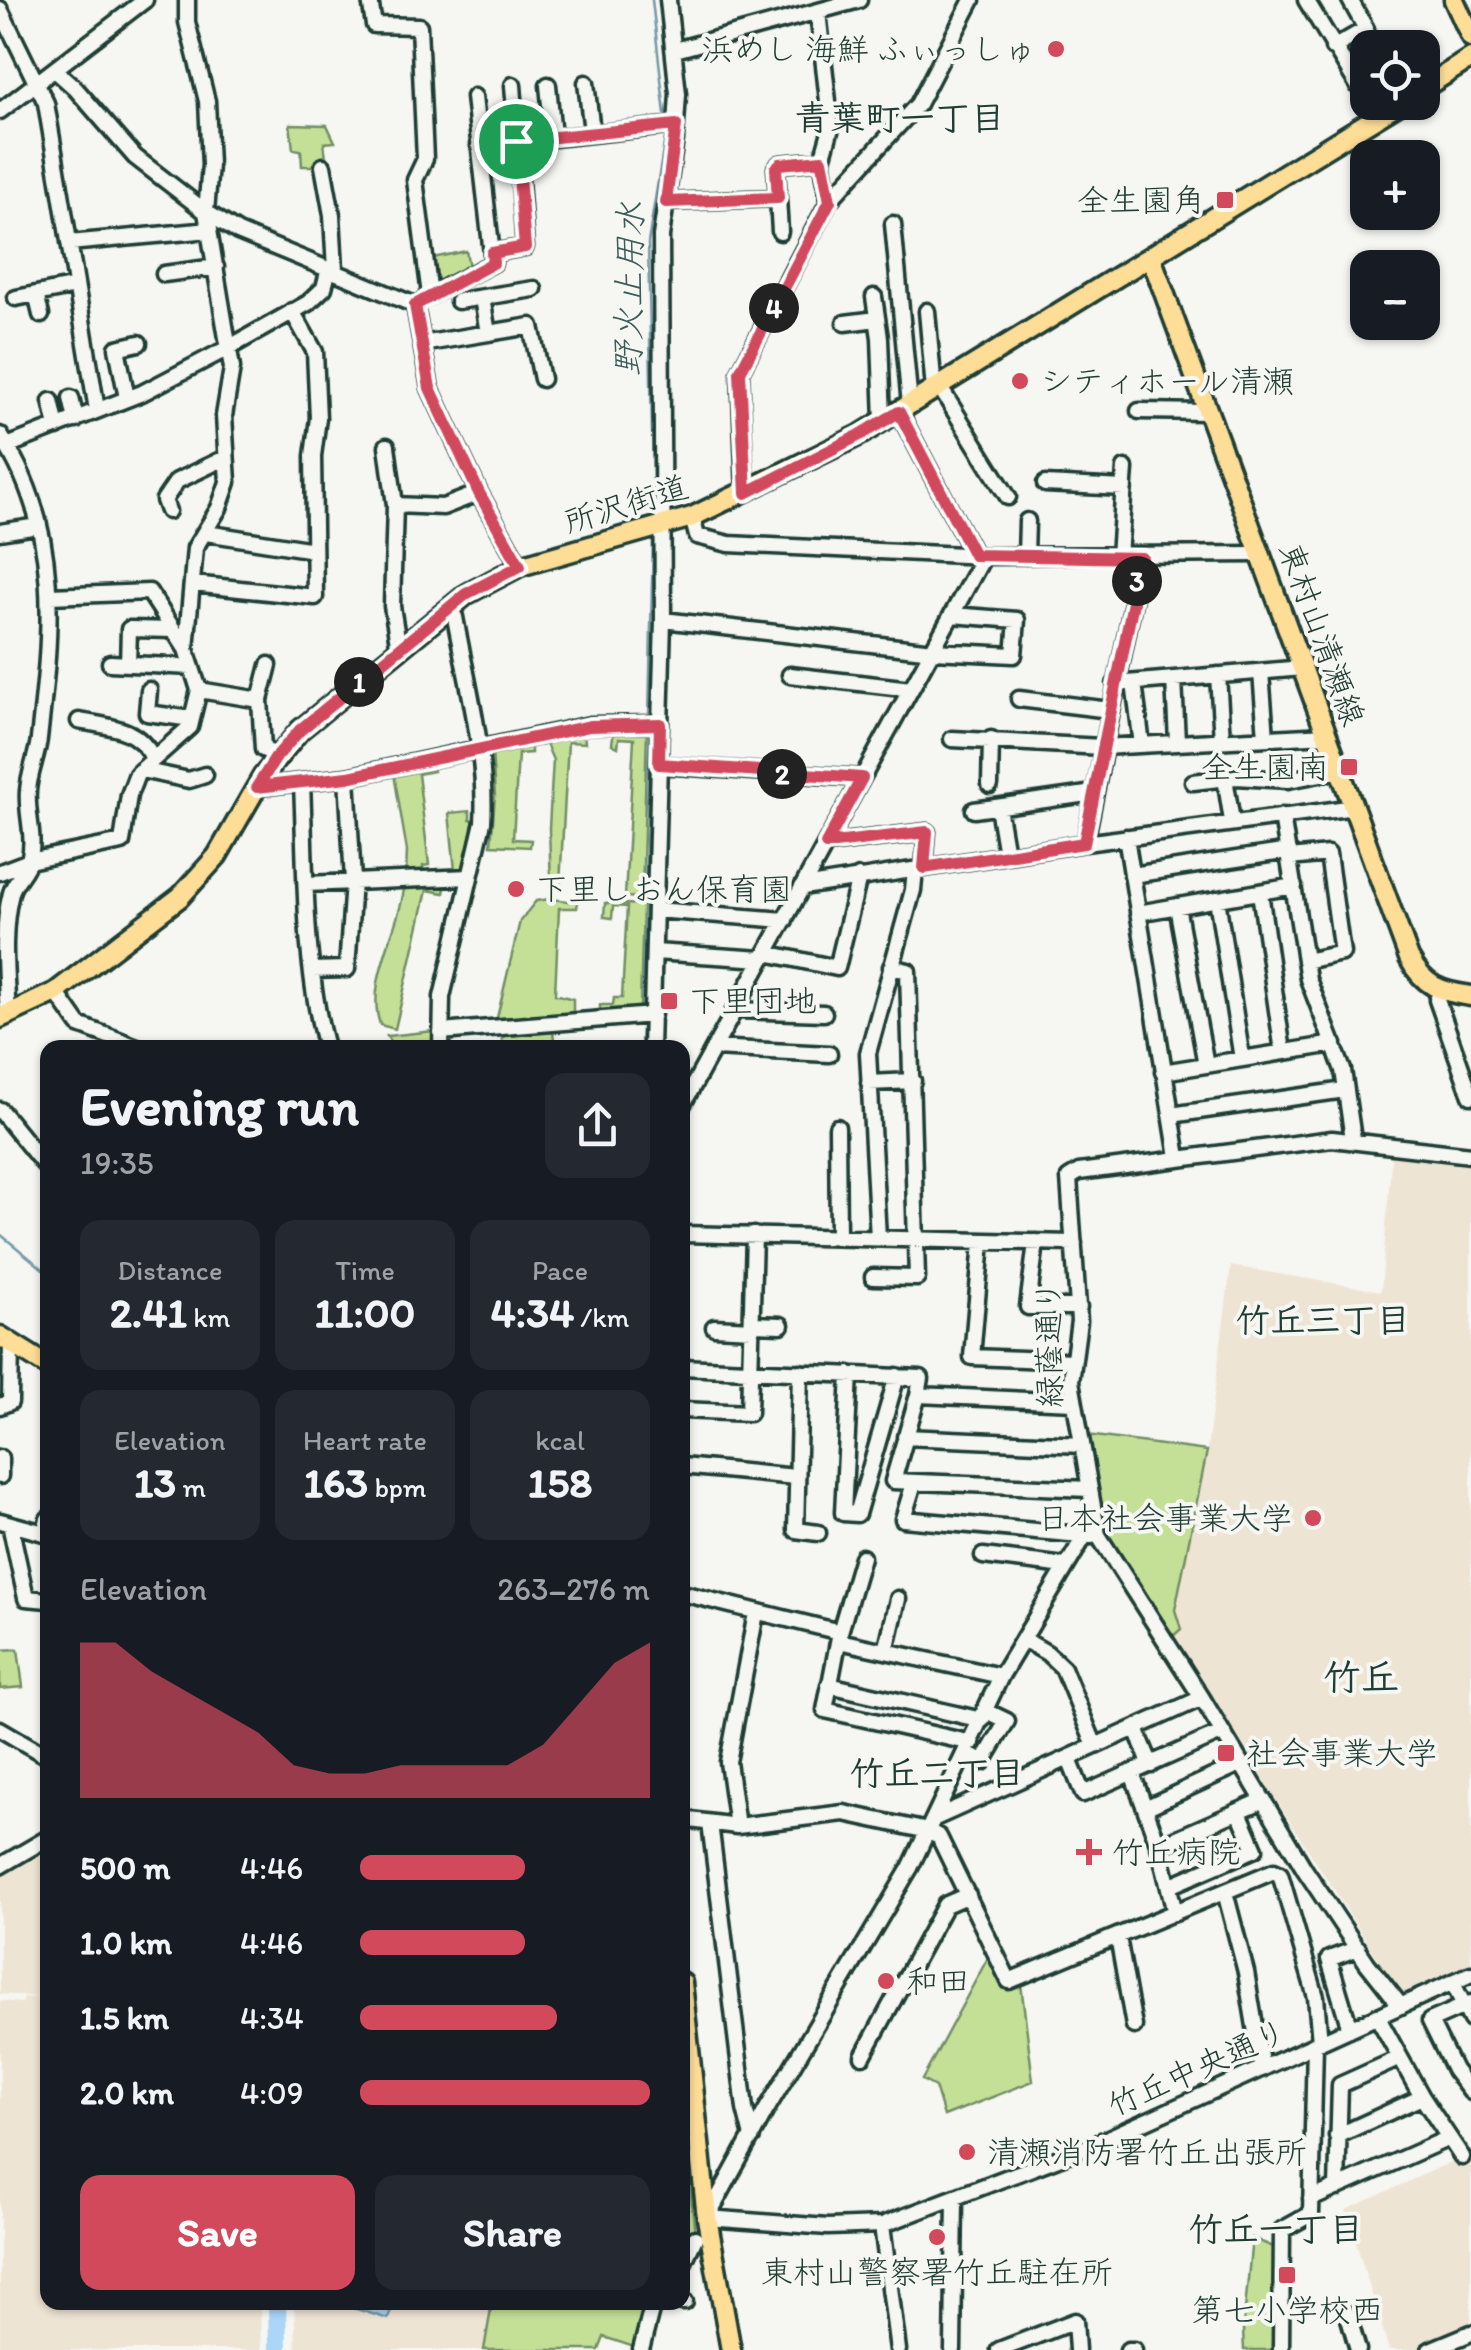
<!DOCTYPE html>
<meta charset="utf-8">
<style>
:root{--surface:#171b24;--page:#242831;--text:#f1f3f6;--muted:#9ea1a6;--accent:#d1495b}
body{margin:0;font-family:Itim,"Klee One",sans-serif;background:var(--page);color:var(--text);height:100vh;display:flex;flex-direction:column;font-size:38px;white-space:nowrap}
*{box-sizing:border-box;margin:0}
p{font-size:32px;color:var(--muted)}
.icon{flex:none;width:55px;height:55px;fill:none;stroke:currentColor;stroke-width:2;stroke-linecap:round;stroke-linejoin:round}
.map{position:relative;flex:1;overflow:hidden}
.drawer{position:absolute;left:40px;top:1040px;width:650px;height:1270px;display:flex;flex-direction:column;background:var(--surface);border-radius:20px;box-shadow:0 2px 8px #0004}
.drawer>*{flex:none}
.fabs{position:absolute;left:1350px;top:30px;display:grid;gap:20px}
.fabs a{display:grid;place-items:center;width:90px;height:90px;border-radius:20px;background:var(--surface);box-shadow:0 2px 8px #0004;font-size:50px}
.pin{position:absolute;display:grid;place-items:center;width:85px;height:85px;color:#fff;margin:-42px;border:5px solid #fff;border-radius:50%;box-shadow:0 2px 10px #0007}
.km{position:absolute;width:50px;height:50px;margin:-25px;border-radius:50%;background:#222;color:#fff;font-size:28px;line-height:50px;text-align:center}
.round{display:grid;place-items:center;flex:none;width:105px;height:105px;border-radius:20px;background:var(--page)}
.summary{display:flex;align-items:center;justify-content:space-between;height:170px;padding:0 40px}
h1{font-size:55px;font-weight:800;line-height:75px}
.metrics{display:grid;grid-template-columns:repeat(3,1fr);gap:15px;height:170px;padding:10px 40px}
.metrics div{display:grid;align-content:center;border-radius:20px;background:var(--page);text-align:center}
.metrics b{font-size:42px;font-weight:800}
.metrics small{font-size:28px;font-weight:400}
.metrics p{font-size:28px}
.chart{height:280px;padding:20px 40px}
.chart p{display:flex;justify-content:space-between}
.chart svg{width:100%;height:180px;margin-top:10px;fill:var(--accent);opacity:.7}
.action{display:flex;gap:20px;margin-top:auto;padding:20px 40px}
.action a{flex:1;height:115px;border-radius:20px;background:var(--accent);color:#fff;font-size:40px;font-weight:800;line-height:115px;text-align:center}
.action a+a{background:var(--page);color:var(--text)}
ul{padding:0 40px;list-style:none;font-size:32px}
li{display:grid;grid-template-columns:160px 120px 1fr;align-items:center;height:75px}
li i{height:25px;border-radius:12px;background:var(--accent)}
.map>svg:first-child{display:block}
</style>
<div class="map">
<svg width="1471" height="2350" viewBox="0 0 1471 2350">
<rect width="100%" height="100%" fill="#f6f6f2"/>
<filter id="ink" filterUnits="userSpaceOnUse"><feTurbulence type="fractalNoise" baseFrequency=".01" numOctaves="2"/><feDisplacementMap in="SourceGraphic" scale="20" xChannelSelector="R" yChannelSelector="G"/><feConvolveMatrix kernelMatrix="1 2 1 2 8 2 1 2 1" color-interpolation-filters="sRGB"/></filter>
<g filter="url(#ink)">
<!-- built -->
<path fill="#eee4d4" d="M 1392,1150 L 1471,1164 L 1471,1965 L 1407,1994 L 1396,1987 L 1172,1637 L 1181,1629 L 1175,1610 L 1207,1450 L 1231,1266 L 1381,1291 Z
M 47,1842 L 48,2302 L 260,2303 L 261,2350 L 0,2350 L 0,2001 L 22,2003 L 24,1998 L 39,1997 L 0,1994 L 0,1870 Z
M 1471,2153 L 1471,2326 L 1417,2350 L 1389,2350 L 1346,2210 Z
M 294,2303 L 492,2303 L 484,2350 L 296,2350 Z"/>
<!-- green -->
<path fill="#c4e097" stroke="#728e66" stroke-width="2.5" d="M 290,124 L 327,125 L 335,142 L 324,143 L 327,166 L 302,166 L 301,150 L 293,149 Z
M 466,251 L 469,267 L 443,285 L 438,282 L 433,258 Z
M 647,729 L 642,898 L 625,897 L 634,739 L 619,738 L 618,747 L 612,744 L 613,736 L 619,730 Z
M 584,733 L 585,743 L 568,742 L 560,884 L 551,884 L 549,828 L 553,760 L 546,744 L 543,745 L 546,739 Z
M 531,742 L 531,753 L 518,754 L 513,839 L 531,840 L 530,847 L 491,845 L 495,796 L 492,751 Z
M 432,765 L 433,771 L 418,774 L 429,865 L 423,866 L 423,872 L 406,874 L 407,851 L 394,774 Z
M 470,811 L 470,819 L 474,820 L 463,870 L 455,870 L 449,813 Z
M 405,881 L 446,883 L 444,893 L 427,890 L 395,1029 L 380,1025 C 365,979 401,929 405,881 Z
M 550,899 L 578,902 L 577,908 L 559,908 L 555,994 L 573,999 L 573,1018 L 496,1022 L 520,921 L 536,901 Z
M 605,903 L 643,905 L 640,1009 L 607,1013 L 600,1009 L 600,1005 L 613,1005 L 614,998 L 622,998 L 627,907 L 613,906 L 612,918 L 604,917 Z
M 435,1031 L 435,1047 L 393,1047 L 387,1036 Z
M 553,1032 L 555,1047 L 502,1047 L 502,1036 Z
M 1087,1435 L 1207,1451 L 1175,1610 L 1181,1629 L 1172,1637 L 1102,1531 Z
M 18,1649 L 23,1687 L 0,1689 L 0,1650 Z
M 991,1952 L 1007,1989 L 1021,1984 L 1033,2081 L 944,2116 L 935,2087 L 922,2080 Z
M 684,2126 L 695,2234 L 683,2258 L 682,2127 Z
M 1252,2238 L 1276,2248 L 1274,2350 L 1244,2350 L 1243,2330 Z
M 642,2302 L 648,2306 L 637,2348 L 604,2337 L 599,2350 L 484,2350 L 492,2303 Z"/>
<!-- water -->
<path fill="#acd6f7" stroke="#7499a9" stroke-width="2.5" d="M 355,2302 L 393,2302 L 393,2303 L 388,2319 L 353,2308 Z"/>
<g fill="none" stroke-linecap="round" stroke-linejoin="round">
<!-- stream -->
<path stroke="#7499a9" stroke-width="2.5" d="M 652,0 L 666,123
M 654,521 L 648,243 L 666,131
M 649,717 L 653,537
M 642,1011 L 649,729
M 641,1048 L 642,1024
M 0,1234 L 48,1273
M 682,2097 L 696,2211 L 710,2283"/>
<!-- river -->
<path stroke="#acd6f7" stroke-width="18" d="M 277,2302 L 278,2350"/>
<defs>
<path id="minor" d="M 370,0 L 374,25 L 419,26 L 425,159 L 415,180 L 430,295
M 1306,0 L 1368,102
M 0,9 L 46,103 L 97,410
M 818,12 L 831,128 L 822,160 L 829,201
M 1333,48 L 1366,29 L 1350,0
M 675,50 L 859,0
M 55,70 L 75,88 L 135,157 L 206,212 L 238,232 L 415,305 L 430,388 L 479,493 L 520,566
M 586,83 L 592,131
M 548,85 L 553,136
M 0,111 L 145,0
M 479,146 L 676,125
M 323,166 L 332,215 L 335,270
M 778,198 L 780,232
M 666,202 L 778,198 L 776,168 L 780,164 L 822,160
M 893,224 L 910,405
M 69,243 L 210,230
M 492,253 L 525,247 L 513,85
M 164,274 L 216,267
M 36,294 L 41,315
M 874,297 L 880,338 L 883,421
M 16,298 L 76,286
M 425,298 L 493,263 L 474,97
M 482,298 L 488,333
M 458,301 L 534,289
M 927,311 L 934,390
M 845,323 L 877,319
M 422,344 L 531,326 L 542,379
M 939,386 L 1008,497
M 71,398 L 76,420
M 127,398 L 117,348 L 139,343
M 51,401 L 57,427
M 1139,411 L 1207,412
M 899,412 L 974,555
M 0,435 C 63,529 51,633 39,739 C 37,756 29,774 28,791 C 26,814 36,838 29,860 C 26,872 14,881 11,893 C 1,931 6,976 8,1015
M 7,446 L 142,393 L 230,347 L 308,303 L 324,288 L 329,268
M 387,446 L 395,505 L 392,606 L 399,650
M 1045,484 L 1124,488
M 745,493 L 740,372 L 829,201 L 918,104 L 972,0
M 395,505 L 443,507 L 479,493
M 168,511 L 164,500 L 177,481 L 225,458
M 692,517 L 697,536 L 729,544 L 984,556 L 1261,554
M 0,532 L 38,526
M 206,533 L 314,550
M 1026,556 L 1027,521
M 1119,557 L 1125,468
M 193,584 L 315,597 L 313,456 L 318,418 L 315,352 L 292,311
M 663,620 L 933,651 L 1014,655 L 1017,620 L 952,615
M 186,649 L 195,548 L 219,508 L 228,482 L 224,416 L 232,368 L 206,212 L 210,165 L 207,101 L 187,22 L 187,0
M 110,663 L 192,667
M 128,664 L 129,629 L 174,630
M 269,665 L 260,700 L 263,749 L 277,756
M 1261,672 L 1266,737
M 790,675 L 911,689
M 1218,675 L 1222,740
M 1174,679 L 1177,742
M 1134,683 L 1142,745
M 1115,684 L 1303,668
M 149,690 L 147,713 L 192,719
M 199,690 L 260,700
M 1019,699 L 1110,710
M 79,721 C 111,727 137,727 153,758
M 952,739 L 1102,747 L 1327,735
M 659,765 L 862,778
M 141,770 L 189,780 L 205,775
M 1225,778 L 1232,821
M 1193,782 L 1236,777 L 1288,780 L 1341,770
M 302,784 C 306,871 303,963 326,1048
M 990,785 L 991,739
M 257,787 L 347,777 L 590,725 L 660,724
M 998,807 L 1006,854
M 974,810 L 1094,793
M 1282,816 L 1308,979 L 1343,1070 L 1353,1139
M 1126,837 L 1178,1157
M 1085,843 L 1142,557
M 826,844 L 927,832 L 924,868
M 1290,858 L 1328,854 L 1342,953 L 1305,961
M 0,872 L 29,861 L 122,842 L 129,795 L 137,774 L 190,727 L 199,690 L 186,649 L 149,592 L 50,596
M 1132,875 L 1289,851
M 307,884 L 470,877
M 803,887 L 1085,843 L 1355,807
M 1260,892 L 1283,1052
M 1217,899 L 1242,1059
M 1177,906 L 1206,1065
M 655,910 L 785,920
M 1138,913 L 1294,886
M 654,952 L 763,959
M 766,953 L 837,968 L 859,877
M 312,970 L 347,969 L 353,881 L 347,777
M 1441,991 L 1437,1000 L 1471,1096
M 56,992 L 79,1025 L 140,1048
M 735,1010 L 824,1013
M 441,1032 L 653,1015
M 441,1048 L 442,997 L 483,822 C 487,754 467,684 455,617 L 448,608
M 651,1048 L 663,620 L 661,236 L 675,140 L 678,94 L 668,0
M 714,1048 L 829,1054
M 1163,1072 L 1334,1044
M 869,1083 L 913,1081
M 682,1106 L 984,556
M 0,1110 L 48,1169
M 1171,1115 L 1345,1090
M 837,1127 L 838,1237
M 682,1234 L 1074,1243
M 878,1238 L 868,1053 L 913,890 L 915,870
M 982,1242 L 972,1357 L 1073,1361
M 1036,1242 L 1028,1307 L 1079,1307
M 873,1277 L 917,1278 L 908,971 L 891,967
M 753,1324 L 781,1325
M 714,1327 L 752,1329
M 682,1367 L 921,1378 L 918,1395 L 1074,1402
M 800,1372 L 796,1530 L 818,1533
M 850,1374 L 843,1513 L 857,1514 L 897,1376
M 918,1395 L 893,1481 L 1089,1489
M 0,1406 L 10,1402 L 11,1343
M 682,1410 L 749,1413 L 754,1235
M 905,1437 L 1082,1445
M 0,1458 L 0,1476
M 682,1466 L 796,1477
M 914,1483 L 903,1519 L 1092,1536
M 0,1521 L 44,1533 L 48,1519
M 10,1524 L 26,1598 L 48,1600
M 983,1556 L 1065,1566
M 862,1557 L 840,1632 L 825,1710 L 972,1743
M 682,1593 L 840,1632
M 1023,1639 L 1047,1653 L 1063,1668 L 1095,1746
M 839,1641 L 1001,1676
M 886,1651 L 898,1599
M 829,1685 L 982,1720
M 0,1729 L 48,1757
M 1136,1729 L 1151,1765
M 966,1754 L 983,1762 L 1007,1721 L 986,1711
M 1069,1759 L 1083,1794 L 1221,1733
M 1132,1773 L 1159,1846 L 1175,1913
M 1145,1808 L 1240,1764
M 935,1818 L 1202,1698
M 682,1819 L 737,1826 L 844,1813 L 928,1831 L 939,1837 L 1009,1981 L 1274,1871 L 1280,1874 L 1316,1997 L 1320,2042
M 710,1823 L 745,2109 L 752,2137
M 737,1826 L 728,1762 L 756,1613
M 1159,1846 L 1264,1800
M 0,1866 L 48,1838
M 1169,1886 L 1255,1849 L 1239,1812
M 1225,1892 L 1246,1972 L 1262,2069
M 1118,1937 L 1134,2026
M 1453,1983 L 1471,2020
M 1471,2003 L 1430,2021 L 1454,2070 L 1471,2092
M 1401,2006 L 1367,1963 L 1305,1870 L 1202,1698 L 1098,1535 L 1071,1381 L 1079,1321 L 1069,1178 L 1079,1172 L 1332,1139 L 1471,1155
M 1377,2016 L 1422,2097 L 1462,2157
M 1350,2029 L 1329,1959 L 1358,1948
M 863,2056 L 945,1905 L 968,1895
M 1337,2136 L 1422,2097
M 1337,2188 L 1340,2085 L 1400,2058
M 1311,2199 L 1449,2138
M 707,2218 L 828,2227 L 882,2225 L 1095,2144 L 1471,1974
M 707,2218 L 765,2112 L 910,1868 L 1001,1676 L 1084,1537
M 882,2225 L 898,2350
M 682,2266 L 695,2238
M 682,2302 L 685,2302
M 1348,2315 L 1358,2350
M 641,2350 L 652,2307 L 650,2302
M 953,2350 L 955,2198
M 999,2350 L 1075,2321 L 1077,2350
M 1128,2350 L 1134,2350
M 1281,2350 L 1282,2230 L 1311,2214 L 1315,2044
M 1430,2350 L 1471,2333"/>
<path id="major" d="M 1454,0 L 1471,37
M 1422,89 L 1471,58
M 1151,257 L 1409,958 C 1424,986 1440,992 1471,996
M 0,1018 L 56,992 L 180,897 L 217,856 L 263,776 L 300,730 L 467,594 L 520,566 L 692,517 L 860,435 L 1401,102
M 0,1336 L 48,1366
M 682,1983 L 707,2218 L 731,2350"/>
</defs>
<!-- minor casing -->
<use href="#minor" stroke="#1f3d34" stroke-width="21"/>
<!-- major casing -->
<use href="#major" stroke="#1f3d34" stroke-width="25"/>
<!-- minor -->
<use href="#minor" stroke="#f6f6f2" stroke-width="14"/>
<!-- major -->
<use href="#major" stroke="#fedd96" stroke-width="18"/>
</g>
</g>
<g fill="none" stroke-linecap="round" stroke-linejoin="round" filter="url(#ink)">
<defs>
<path id="route" d="M 676,125 L 666,202 L 778,198 L 776,168 L 780,164 L 822,160 L 830,201 L 740,372 L 746,493 L 860,435 L 899,412 L 974,555 L 1142,558 L 1084,843 L 924,868 L 927,832 L 826,844 L 862,778 L 659,764 L 660,724 L 590,726 L 348,777 L 257,787 L 277,756 L 300,730 L 466,594 L 520,566 L 479,493 L 430,388 L 415,305 L 493,263 L 492,253 L 525,247 L 516,141 Z"/>
</defs>
<!-- route casing -->
<use href="#route" stroke="#fff" stroke-width="20"/>
<!-- route -->
<use href="#route" stroke="#d1495b" stroke-width="12"/>
</g>
<!-- markers -->
<g fill="#d1495b" stroke="#f6f6f2" stroke-width="4">
<circle cx="1056" cy="49" r="10"/>
<rect x="1215" y="190" width="20" height="20" rx="5"/>
<circle cx="1020" cy="381" r="10"/>
<rect x="1339" y="757" width="20" height="20" rx="5"/>
<circle cx="516" cy="889" r="10"/>
<rect x="659" y="991" width="20" height="20" rx="5"/>
<circle cx="1313" cy="1518" r="10"/>
<rect x="1216" y="1743" width="20" height="20" rx="5"/>
<path d="M1084 1837h10v10h10v10h-10v10h-10v-10h-10v-10h10z"/>
<circle cx="886" cy="1981" r="10"/>
<circle cx="967" cy="2152" r="10"/>
<circle cx="937" cy="2237" r="10"/>
<rect x="1277" y="2265" width="20" height="20" rx="5"/>
</g>
<g text-anchor="middle" dominant-baseline="central" stroke-width="8" stroke-linejoin="round" paint-order="stroke">
<!-- poi labels -->
<g font-size="32" fill="#1f3d34" stroke="#f6f6f2" text-anchor="start">
<text x="1036" y="49" text-anchor="end">浜めし 海鮮 ふぃっしゅ</text>
<text x="1205" y="200" text-anchor="end">全生園角</text>
<text x="1040" y="381">シティホール清瀬</text>
<text x="1329" y="767" text-anchor="end">全生園南</text>
<text x="536" y="889">下里しおん保育園</text>
<text x="689" y="1001">下里団地</text>
<text x="1293" y="1518" text-anchor="end">日本社会事業大学</text>
<text x="1246" y="1753">社会事業大学</text>
<text x="1112" y="1852">竹丘病院</text>
<text x="906" y="1981">和田</text>
<text x="987" y="2152">清瀬消防署竹丘出張所</text>
<text x="937" y="2272" text-anchor="middle">東村山警察署竹丘駐在所</text>
<text x="1287" y="2310" text-anchor="middle">第七小学校西</text>
</g>
<!-- street labels -->
<g font-size="32" fill="#1f3d34" stroke="#f6f6f2">
<text transform="translate(626 504) rotate(-17)">所沢街道</text>
<text transform="translate(1322 634) rotate(70)">東村山清瀬線</text>
<text transform="translate(1049 1344) rotate(-91)">緑蔭通り</text>
<text transform="translate(1197 2068) rotate(-24)">竹丘中央通り</text>
</g>
<!-- neighbourhood labels -->
<g font-size="35" font-weight="bold" fill="#1f3d34" stroke="#f6f6f2">
<text x="900" y="118">青葉町一丁目</text>
<text x="1323" y="1320">竹丘三丁目</text>
<text x="937" y="1773">竹丘二丁目</text>
<text x="1276" y="2229">竹丘一丁目</text>
</g>
<!-- water labels -->
<g font-size="35" font-style="italic" fill="#3b5c5b" stroke="#f6f6f2">
<text transform="translate(629 289) rotate(-89)">野火止用水</text>
</g>
<!-- quarter labels -->
<g font-size="38" font-weight="bold" fill="#1f3d34" stroke="#f6f6f2">
<text x="1361" y="1677">竹丘</text>
</g>
</g>
</svg>
<div class="fabs">
<a><svg class="icon" aria-label="locate" viewBox="0 0 24 24"><circle cx="12" cy="12" r="6"/><path d="M12 2v4M12 18v4M2 12h4M18 12h4"/></svg></a>
<a>+</a>
<a>−</a>
</div>
<div class="pin" style="left:516px;top:141px;background:#1e9e55"><svg class="icon" aria-label="arrive" viewBox="0 0 24 24"><path d="M6 21V4h12l-3 4 3 4H6"/></svg></div>
<b class="km" style="left:359px;top:682px">1</b>
<b class="km" style="left:782px;top:774px">2</b>
<b class="km" style="left:1137px;top:581px">3</b>
<b class="km" style="left:774px;top:308px">4</b>
<section class="drawer">
<div class="summary"><div><h1>Evening run</h1><p>19:35</p></div><a class="round"><svg class="icon" aria-label="share" viewBox="0 0 24 24"><path d="M12 15V3M7 8l5-5 5 5M5 13v7h14v-7"/></svg></a></div>
<div class="metrics">
<div><p>Distance</p><b>2.41<small> km</small></b></div>
<div><p>Time</p><b>11:00</b></div>
<div><p>Pace</p><b>4:34<small> /km</small></b></div>
</div>
<div class="metrics">
<div><p>Elevation</p><b>13<small> m</small></b></div>
<div><p>Heart rate</p><b>163<small> bpm</small></b></div>
<div><p>kcal</p><b>158</b></div>
</div>
<div class="chart"><p><span>Elevation</span>263–276 m</p>
<svg viewBox="0 0 160 44" preserveAspectRatio="none"><path d="M0 44V6L10 6L20 13L30 18L40 23L50 28L60 36L70 38L80 38L90 36L100 36L110 36L120 36L130 31L140 21L150 11L160 6V44z"/></svg>
</div>
<ul>
<li><b>500 m</b>4:46<i style="width:57%"></i></li>
<li><b>1.0 km</b>4:46<i style="width:57%"></i></li>
<li><b>1.5 km</b>4:34<i style="width:68%"></i></li>
<li><b>2.0 km</b>4:09<i style="width:100%"></i></li>
</ul>
<div class="action"><a>Save</a><a>Share</a></div>
</section>
</div>
